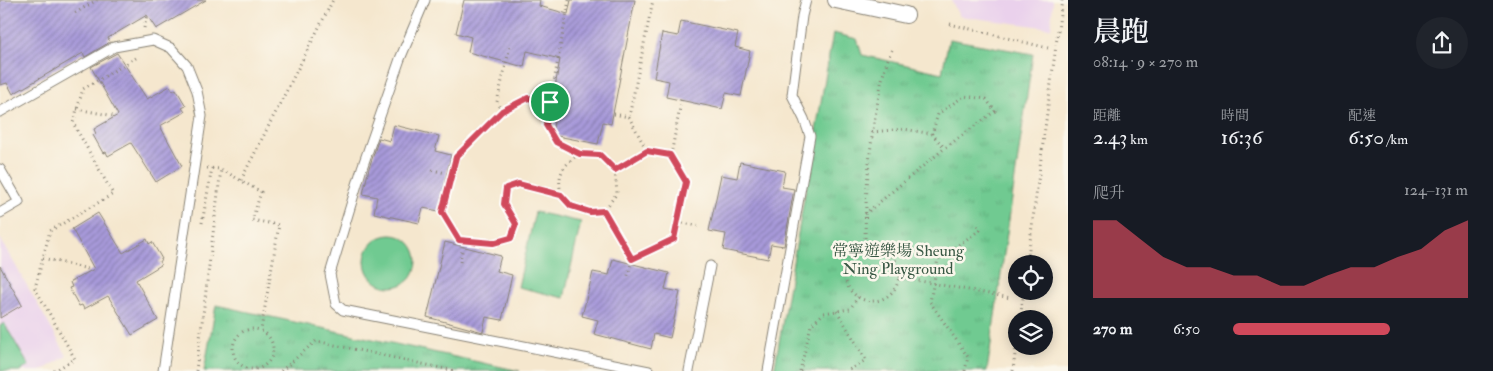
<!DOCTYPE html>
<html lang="zh-TW">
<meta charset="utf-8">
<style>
:root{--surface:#171b24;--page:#20242c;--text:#f1f3f6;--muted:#9ea1a6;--accent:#d1495b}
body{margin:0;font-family:"IM FELL Double Pica","Noto Serif TC",serif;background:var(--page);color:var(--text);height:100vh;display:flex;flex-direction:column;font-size:19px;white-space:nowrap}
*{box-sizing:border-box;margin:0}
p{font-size:16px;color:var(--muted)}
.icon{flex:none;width:28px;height:28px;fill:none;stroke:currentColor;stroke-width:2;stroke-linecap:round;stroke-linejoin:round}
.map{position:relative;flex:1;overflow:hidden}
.panel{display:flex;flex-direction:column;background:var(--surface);width:425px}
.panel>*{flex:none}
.fabs{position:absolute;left:1008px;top:255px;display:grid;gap:10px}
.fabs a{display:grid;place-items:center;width:45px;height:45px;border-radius:50%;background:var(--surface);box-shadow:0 2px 12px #0003;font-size:25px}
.pin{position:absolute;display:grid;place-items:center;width:42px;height:42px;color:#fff;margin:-21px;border:2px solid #fff;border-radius:50%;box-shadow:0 1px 5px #0007}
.round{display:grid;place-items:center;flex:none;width:52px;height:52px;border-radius:26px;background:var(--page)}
.overview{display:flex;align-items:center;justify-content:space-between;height:85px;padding:0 25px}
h1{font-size:28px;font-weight:600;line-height:38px}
.figures{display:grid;grid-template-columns:repeat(3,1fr);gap:8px;height:85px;padding:5px 25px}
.figures div{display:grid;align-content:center}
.figures b{font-size:21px;font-weight:600}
.figures small{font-size:14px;font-weight:400}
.figures p{font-size:14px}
.chart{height:140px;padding:10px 25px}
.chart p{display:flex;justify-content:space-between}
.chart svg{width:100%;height:90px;margin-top:5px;fill:var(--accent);opacity:.7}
ul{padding:0 25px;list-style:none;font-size:16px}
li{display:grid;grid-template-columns:80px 60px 1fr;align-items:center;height:38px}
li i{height:12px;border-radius:6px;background:var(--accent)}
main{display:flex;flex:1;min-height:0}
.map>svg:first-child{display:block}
</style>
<main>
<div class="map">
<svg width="1068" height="371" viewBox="0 0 1068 371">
<defs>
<pattern id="park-tufts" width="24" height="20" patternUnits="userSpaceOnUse" patternTransform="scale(1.25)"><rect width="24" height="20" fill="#70ca91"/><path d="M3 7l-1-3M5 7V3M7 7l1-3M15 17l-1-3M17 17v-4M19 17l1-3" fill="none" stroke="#60ad7c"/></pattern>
<pattern id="building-hatch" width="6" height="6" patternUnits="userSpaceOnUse" patternTransform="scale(1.25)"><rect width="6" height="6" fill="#a89ada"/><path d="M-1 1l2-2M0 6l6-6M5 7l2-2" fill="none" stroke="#887db0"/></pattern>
</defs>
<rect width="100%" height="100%" fill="#fbf7ec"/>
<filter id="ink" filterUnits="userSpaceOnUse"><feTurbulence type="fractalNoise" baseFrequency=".02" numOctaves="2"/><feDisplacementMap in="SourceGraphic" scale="10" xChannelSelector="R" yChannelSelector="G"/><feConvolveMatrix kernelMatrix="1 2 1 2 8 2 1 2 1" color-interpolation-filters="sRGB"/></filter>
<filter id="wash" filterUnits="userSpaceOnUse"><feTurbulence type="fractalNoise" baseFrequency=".0096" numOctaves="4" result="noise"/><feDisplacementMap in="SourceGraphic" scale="20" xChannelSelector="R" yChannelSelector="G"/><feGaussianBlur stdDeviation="1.12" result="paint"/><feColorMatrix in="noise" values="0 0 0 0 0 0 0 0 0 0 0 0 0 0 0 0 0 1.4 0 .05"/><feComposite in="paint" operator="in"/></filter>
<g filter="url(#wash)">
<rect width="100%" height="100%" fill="#f5e7ce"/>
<!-- built -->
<path fill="#ead1ec" d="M 951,0 L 1053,0 L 1051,28 L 959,16 Z
M 0,238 L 67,356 L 41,371 L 0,371 Z"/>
<!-- grass -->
<path fill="#70ca91" stroke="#467356" d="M 535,212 L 581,222 L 564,298 L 518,287 Z
M365 261a26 26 0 1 1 52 0a26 26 0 1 1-52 0Z
M 4,323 L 29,366 L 20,371 L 0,371 L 0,326 Z"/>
<!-- park -->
<path fill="url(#park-tufts)" stroke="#467356" d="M 833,33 L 857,39 L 862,55 L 942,73 L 949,39 L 1033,54 L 987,371 L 774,371 Z
M 216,305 L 520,371 L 204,371 Z"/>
<g id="blocks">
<!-- building -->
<path fill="url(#building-hatch)" d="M 0,0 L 206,0 L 156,29 L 147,15 L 108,38 L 110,42 L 85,57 L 83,53 L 13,94 L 7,83 L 0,85 Z
M 464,0 L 540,0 L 539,6 L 568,14 L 571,0 L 635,0 L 611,124 L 603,122 L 598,144 L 552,135 L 555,115 L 550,115 L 560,59 L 527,51 L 524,67 L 468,52 L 471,37 L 456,33 Z
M 681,21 L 738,33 L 735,47 L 750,51 L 741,96 L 726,93 L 722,109 L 666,97 L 669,81 L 654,78 L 662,33 L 678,36 Z
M 117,53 L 147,99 L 170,86 L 173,91 L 176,89 L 186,106 L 182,108 L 185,112 L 160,126 L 182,166 L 156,182 L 131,143 L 108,156 L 106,152 L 103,153 L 93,135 L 96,134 L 94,129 L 118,115 L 91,67 Z
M 394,125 L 439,136 L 435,151 L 451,155 L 439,211 L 423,208 L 419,223 L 374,213 L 377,197 L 363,194 L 369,168 L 379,138 L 390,141 Z
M 740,162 L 785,171 L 782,187 L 794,189 L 784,246 L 771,244 L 768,259 L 723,250 L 726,234 L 709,231 L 721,175 L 737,178 Z
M 98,213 L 123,253 L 147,239 L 149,244 L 152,242 L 162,259 L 159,261 L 161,265 L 136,280 L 158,320 L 132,335 L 108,296 L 84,309 L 82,305 L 79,306 L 69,288 L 72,287 L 70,282 L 94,269 L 72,229 Z
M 445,242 L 501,256 L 497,271 L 512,275 L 502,320 L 486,317 L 483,332 L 427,317 Z
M 613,259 L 669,273 L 665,289 L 680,292 L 670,338 L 654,334 L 651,349 L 594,334 L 598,320 L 582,316 L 593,272 L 609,275 Z
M 0,266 L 22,305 L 0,318 Z"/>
</g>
</g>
<g filter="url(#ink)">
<use href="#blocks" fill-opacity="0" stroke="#888275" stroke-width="1"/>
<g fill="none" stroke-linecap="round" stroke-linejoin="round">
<defs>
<path id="service" d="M 425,0 L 400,59 L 362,168 L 330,274 L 336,304 L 343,310 L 649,371
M 0,112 L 114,47 L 153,40 L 171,48 L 187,66 L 197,91 L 202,116 L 163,371
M 0,169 L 19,202 L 0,213
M 689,371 L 710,266
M 768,371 L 810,136 L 804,119 L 792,95 L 802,16 L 806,0"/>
<path id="minor" d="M 836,0 L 906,15"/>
</defs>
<!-- service casing -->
<use href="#service" stroke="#888275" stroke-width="11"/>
<!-- minor casing -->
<use href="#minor" stroke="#888275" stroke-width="18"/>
<!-- path -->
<path stroke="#888275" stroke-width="3" stroke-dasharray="1 4" stroke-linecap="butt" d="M 569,0 L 546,125 L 556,142 L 581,154
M 75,13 L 97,0
M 950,24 L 1048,48
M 144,28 L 147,15
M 77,109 L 114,116
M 501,111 L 497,102 L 510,47
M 614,114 L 629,117 L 647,151 L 671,155 L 686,182 L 674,239 L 632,259 L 627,279
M 629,117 L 653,0
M 872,132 L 904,129 L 932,134 L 945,148
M 671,155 L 682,97
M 207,168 L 221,169 L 261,192 L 252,220 L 279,225 L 261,330
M 432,170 L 451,174
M 614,170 L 647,151
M 241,180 L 333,0
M 604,211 L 632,259
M 865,214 L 945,148 L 995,111 L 986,99 L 964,96 L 938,114 L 932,134
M 678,222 L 698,226
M 202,223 L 212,168
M 464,241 L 493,243 L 511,238 L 515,224 L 504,204 L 506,188 L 518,184 L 561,195 L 571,206 L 590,212 L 604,211 L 617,193 L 615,171 L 599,155 L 580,153 C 562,167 557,173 561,195
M845 274a27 27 0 1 1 54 0a27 27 0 1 1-54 0Z
M 865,248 C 865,197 869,146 879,95 C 882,79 885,63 893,48
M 43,258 L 88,269
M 460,262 L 464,241 L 459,240 L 442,212 L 455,157 L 501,111 L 528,99 L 550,102
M 1027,264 L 1062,0
M 899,277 L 1011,298
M 837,311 L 866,360 L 847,371
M 1020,319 L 1024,291
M233 349a20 20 0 1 1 40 0a20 20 0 1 1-40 0Z
M 54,371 L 75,359 L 35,288 L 50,231 L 113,194 L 73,123 L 83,89 L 136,58
M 196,371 L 221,169
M 281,371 L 316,341 L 455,371
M 800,371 L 811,325 L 824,313 L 850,309 L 858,297
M 965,371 L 968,357 L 930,302 L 938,259 L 980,230 L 976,224
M 1013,371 L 1016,346"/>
<!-- service -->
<use href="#service" stroke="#fff" stroke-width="9"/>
<!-- minor -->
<use href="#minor" stroke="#fff" stroke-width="16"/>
</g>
</g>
<g fill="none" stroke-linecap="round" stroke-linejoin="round" filter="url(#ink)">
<defs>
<path id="route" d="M 528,98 L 550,102 L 546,125 L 556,142 L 580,154 L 600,155 L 615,170 L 647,151 L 670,155 L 686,182 L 674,239 L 632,259 L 604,211 L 590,212 L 571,206 L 561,195 L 518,184 L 506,188 L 504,204 L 516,224 L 511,238 L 493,243 L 459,240 L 442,212 L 456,157 L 502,111 Z"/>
</defs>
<!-- route casing -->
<use href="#route" stroke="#fff" stroke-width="10"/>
<!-- route -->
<use href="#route" stroke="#d1495b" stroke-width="6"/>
</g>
<g text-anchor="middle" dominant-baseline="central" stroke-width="5" stroke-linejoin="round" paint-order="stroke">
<!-- park labels -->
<g font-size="16" fill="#395945" stroke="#fbf7ec">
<text x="898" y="251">常寧遊樂場 Sheung<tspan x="898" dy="18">Ning Playground</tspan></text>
</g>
</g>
</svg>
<div class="fabs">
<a><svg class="icon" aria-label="locate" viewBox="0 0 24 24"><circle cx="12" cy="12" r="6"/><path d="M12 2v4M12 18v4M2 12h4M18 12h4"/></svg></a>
<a><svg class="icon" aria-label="layers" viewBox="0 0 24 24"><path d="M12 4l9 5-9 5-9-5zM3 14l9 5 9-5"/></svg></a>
</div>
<div class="pin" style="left:550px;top:102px;background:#1e9e55"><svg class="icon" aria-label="arrive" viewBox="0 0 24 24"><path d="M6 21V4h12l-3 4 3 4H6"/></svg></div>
</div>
<section class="panel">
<div class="overview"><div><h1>晨跑</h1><p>08:14 · 9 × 270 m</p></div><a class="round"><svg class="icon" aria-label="share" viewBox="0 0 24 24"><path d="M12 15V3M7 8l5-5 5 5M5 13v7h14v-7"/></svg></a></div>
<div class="figures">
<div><p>距離</p><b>2.43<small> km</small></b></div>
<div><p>時間</p><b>16:36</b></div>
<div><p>配速</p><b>6:50<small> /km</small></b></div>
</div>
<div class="chart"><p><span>爬升</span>124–131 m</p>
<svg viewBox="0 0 160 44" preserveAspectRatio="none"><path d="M0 44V6L10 6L20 15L30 24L40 29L50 29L60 33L70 33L80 38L90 38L100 33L110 29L120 29L130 24L140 20L150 11L160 6V44z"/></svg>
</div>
<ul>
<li><b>270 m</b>6:50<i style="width:67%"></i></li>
</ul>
</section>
</main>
